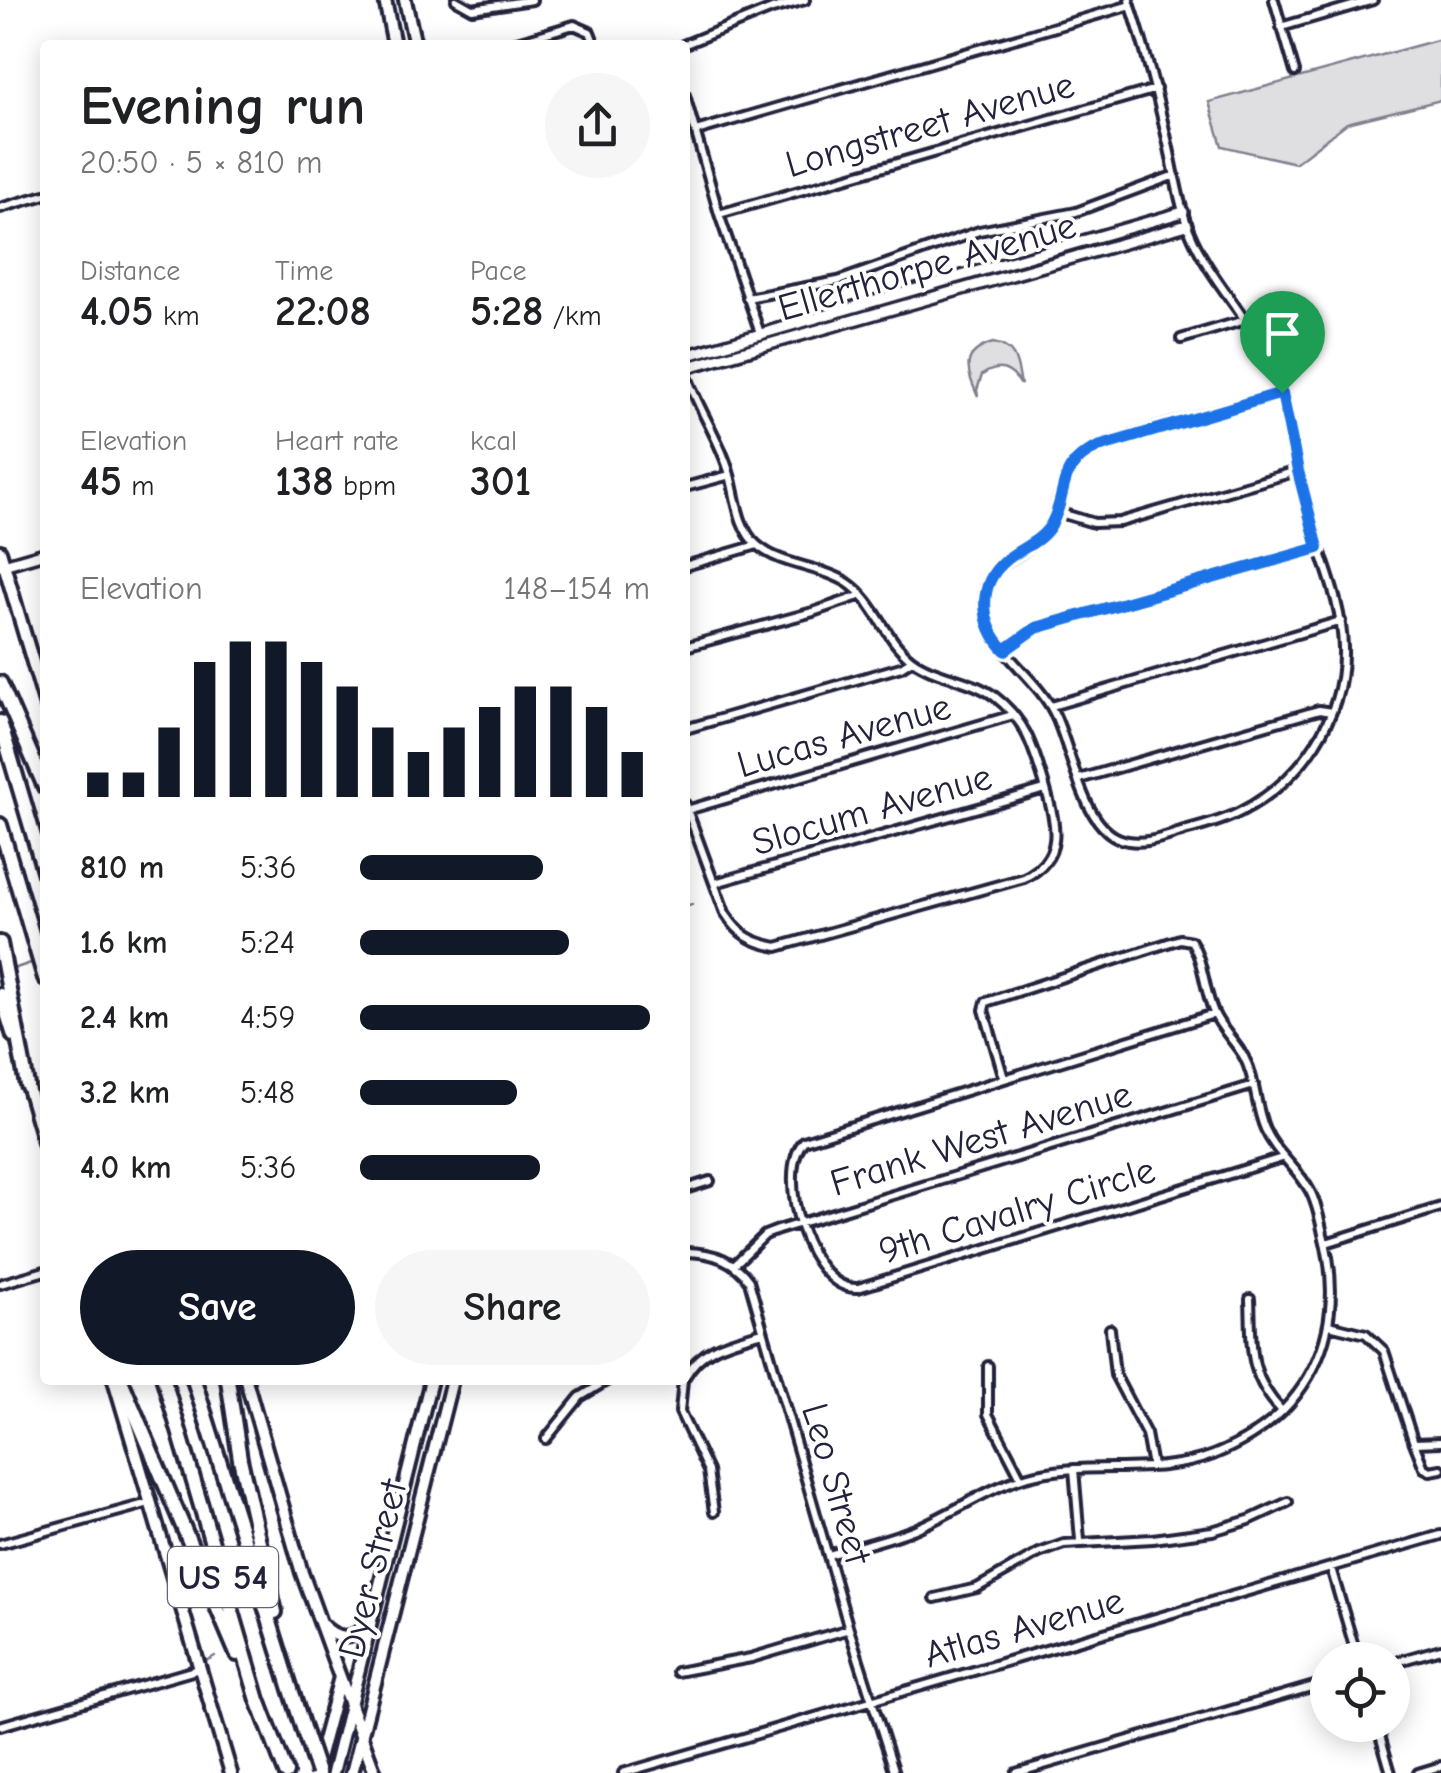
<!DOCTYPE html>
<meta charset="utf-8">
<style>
:root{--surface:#fff;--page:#f6f6f6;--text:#202124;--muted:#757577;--accent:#111827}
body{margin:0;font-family:"Comic Neue",sans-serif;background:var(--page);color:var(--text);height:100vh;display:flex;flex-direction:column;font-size:38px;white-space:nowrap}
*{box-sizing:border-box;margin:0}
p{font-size:32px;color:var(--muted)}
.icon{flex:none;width:55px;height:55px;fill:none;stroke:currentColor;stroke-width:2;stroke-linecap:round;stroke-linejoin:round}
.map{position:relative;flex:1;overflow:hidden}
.side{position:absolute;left:40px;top:40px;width:650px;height:1345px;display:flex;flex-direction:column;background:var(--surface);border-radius:10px;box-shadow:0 5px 25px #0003}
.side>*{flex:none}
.fabs{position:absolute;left:1310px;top:1642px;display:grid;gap:20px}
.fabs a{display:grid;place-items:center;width:100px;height:100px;border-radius:50%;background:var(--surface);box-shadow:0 5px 25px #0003;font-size:50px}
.pin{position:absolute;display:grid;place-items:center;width:85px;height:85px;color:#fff;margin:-102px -42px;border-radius:50% 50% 50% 0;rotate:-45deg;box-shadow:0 0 10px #0007}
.pin .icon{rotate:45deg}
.round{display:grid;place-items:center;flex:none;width:105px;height:105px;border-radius:52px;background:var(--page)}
.head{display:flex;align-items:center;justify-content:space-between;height:170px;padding:0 40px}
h1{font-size:55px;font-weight:600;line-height:75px}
.metrics{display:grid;grid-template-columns:repeat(3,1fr);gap:15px;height:170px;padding:10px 40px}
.metrics div{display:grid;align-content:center}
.metrics b{font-size:42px;font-weight:600}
.metrics small{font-size:28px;font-weight:400}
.metrics p{font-size:28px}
.chart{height:280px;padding:20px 40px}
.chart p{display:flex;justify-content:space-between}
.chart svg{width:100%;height:180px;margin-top:10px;stroke:var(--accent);stroke-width:6}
.button{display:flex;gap:20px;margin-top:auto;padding:20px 40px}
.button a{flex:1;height:115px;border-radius:60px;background:var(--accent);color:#fff;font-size:40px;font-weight:600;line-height:115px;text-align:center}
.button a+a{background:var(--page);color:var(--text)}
ul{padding:0 40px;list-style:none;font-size:32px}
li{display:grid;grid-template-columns:160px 120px 1fr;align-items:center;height:75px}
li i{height:25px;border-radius:12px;background:var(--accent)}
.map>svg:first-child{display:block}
</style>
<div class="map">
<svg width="1441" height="1773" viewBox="0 0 1441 1773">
<rect width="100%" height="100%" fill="#fff"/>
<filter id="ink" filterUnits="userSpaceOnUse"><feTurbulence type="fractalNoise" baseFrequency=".01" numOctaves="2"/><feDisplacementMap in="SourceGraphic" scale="20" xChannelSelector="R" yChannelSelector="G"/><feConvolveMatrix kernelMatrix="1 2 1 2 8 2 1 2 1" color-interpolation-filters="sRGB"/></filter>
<g filter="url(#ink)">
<!-- green -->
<path fill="#dfdfe2" stroke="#80808e" stroke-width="2.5" d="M 1441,39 L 1441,100 L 1347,123 L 1295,163 L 1222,146 L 1209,102 Z
M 993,343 C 1017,347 1017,364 1021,385 C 1011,369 999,363 982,375 L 977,390 L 978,397 C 967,371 959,353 993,343 Z"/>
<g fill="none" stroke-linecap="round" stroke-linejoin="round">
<!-- stream -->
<path stroke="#7a7a88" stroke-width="2.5" d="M 685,906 L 692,904
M 13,969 L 34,962
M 204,1662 L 215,1656"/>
<defs>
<path id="minor" d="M 456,0 L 472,9 L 532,0
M 1129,0 C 1145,48 1158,98 1169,148 C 1175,175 1179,205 1189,230 C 1207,274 1238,305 1261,345 C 1291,396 1292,454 1307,508 C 1319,555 1342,599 1343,648 C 1345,717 1301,781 1240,812 C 1223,821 1203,826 1184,831 C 1162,838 1140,847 1118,838 C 1081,822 1072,749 1054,713 C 1037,678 994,652 986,617 C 975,568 1013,563 1039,539 C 1062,518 1055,486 1074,464 C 1094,440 1243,404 1282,393
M 1274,0 L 1295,72
M 1281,27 L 1373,0
M 507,45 L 574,25 L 590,32 L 595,45
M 683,45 L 772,9 L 805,0
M 685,95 L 719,214 L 761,336
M 696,131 L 1131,5
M 0,208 L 45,195
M 719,214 L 1156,89
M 747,298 L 838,281 L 979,231 L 1076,212 L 1175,175
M 1181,339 L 1245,320
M 685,370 C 696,407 720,438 730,475 C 736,497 738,529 757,545 C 782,567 820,565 848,583 C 876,602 884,638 911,659 C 935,677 969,678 994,696 C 1027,721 1033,748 1045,786 C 1055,822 1067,857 1024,878 L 777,947 C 751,942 739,935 725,913 L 685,804
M 685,487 L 730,475
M 1057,512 L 1094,523 L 1120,522 L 1297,471
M 685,566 L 757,545
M 685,647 L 813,612 L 862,595
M 1005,650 L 1036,628 L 1318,548
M 1051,706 L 1341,621
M 685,729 L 901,667 L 912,660
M 1079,779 L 1319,710 L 1331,712
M 687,810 L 1013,715
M 715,883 L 1045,789
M 1214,1014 L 804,1141 C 774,1174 809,1291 858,1288 L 1282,1158
M 685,1189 L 710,1181
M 1326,1243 L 1441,1207
M 685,1252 C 711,1252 734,1259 749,1281 L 849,1629 L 895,1773
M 735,1264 L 765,1235 L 778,1230 L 1254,1085
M 0,1284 L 45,1271
M 1250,1299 C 1252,1345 1247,1375 1282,1411
M 1329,1325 L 1366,1334 L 1384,1351 L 1414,1443
M 1110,1329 L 1115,1375 L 1146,1434 L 1152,1466
M 988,1366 L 988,1414 L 1021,1478
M 685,1377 C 702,1346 732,1341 763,1332
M 683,1380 L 680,1412 L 708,1471 L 714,1512
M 546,1439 L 580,1397 L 608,1380
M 1441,1442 L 1414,1443 L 1424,1468 L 1430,1471 L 1441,1469
M 1074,1469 L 1080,1540
M 0,1544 L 149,1503
M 828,1555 C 857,1547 887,1540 915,1529 C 953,1513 986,1489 1025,1477 C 1086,1459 1153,1478 1213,1455 C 1309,1417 1349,1332 1323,1234 C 1320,1220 1317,1204 1310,1191 C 1298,1168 1276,1154 1265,1129 C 1255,1106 1256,1079 1244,1057 C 1235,1041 1221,1029 1214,1013 C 1204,990 1204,962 1191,941 L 1180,939 L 986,1002 L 984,1010 L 1004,1078
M 1331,1568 L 1358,1660
M 935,1598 L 977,1588 L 1039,1553 L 1064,1544 L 1153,1539 L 1212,1531 L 1249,1520 L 1288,1502
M 1392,1663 L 1441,1649
M 677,1672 L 751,1658 L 849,1629
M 1377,1725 L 1391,1773
M 0,1726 L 199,1669
M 623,1773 L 1441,1535
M 1016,1773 L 1328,1682
M 1418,1773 L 1441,1766"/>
<path id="tertiary" d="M 685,356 L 1183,212
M 685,368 L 1187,225
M 0,566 L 45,553"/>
<path id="secondary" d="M 385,0 L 394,45
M 405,0 L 415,45
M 0,551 L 45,703
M 0,994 L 13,1036
M 26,1081 L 45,1146
M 114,1380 L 231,1773
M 246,1380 L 302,1573 L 375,1773
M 321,1624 C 337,1641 352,1641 369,1624
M 316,1767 L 340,1677
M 333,1773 L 431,1380
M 352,1773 L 452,1380"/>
<path id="motorway" d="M 0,683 L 45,787
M 0,722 L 45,874
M 0,825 L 45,978
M 0,943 L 27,1085
M 121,1380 L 237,1654
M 164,1380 L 258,1700 L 286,1773
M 194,1380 L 305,1734
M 228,1380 L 240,1459 L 275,1612"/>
</defs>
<!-- minor casing -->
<use href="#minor" stroke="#22223b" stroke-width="14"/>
<!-- tertiary casing -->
<use href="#tertiary" stroke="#22223b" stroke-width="16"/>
<!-- secondary casing -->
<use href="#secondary" stroke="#22223b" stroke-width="18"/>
<!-- motorway casing -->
<use href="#motorway" stroke="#22223b" stroke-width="20"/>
<!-- minor -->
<use href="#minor" stroke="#fff" stroke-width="6"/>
<!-- tertiary -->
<use href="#tertiary" stroke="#fff" stroke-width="9"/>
<!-- secondary -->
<use href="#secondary" stroke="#fff" stroke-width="10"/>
<!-- motorway -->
<use href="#motorway" stroke="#fff" stroke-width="12"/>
<defs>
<path id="motorway-bridge" d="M 305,1734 L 318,1773"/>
</defs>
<!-- motorway-bridge casing -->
<use href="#motorway-bridge" stroke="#22223b" stroke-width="20" stroke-linecap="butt"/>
<!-- motorway-bridge -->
<use href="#motorway-bridge" stroke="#fff" stroke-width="12"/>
</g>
</g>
<g fill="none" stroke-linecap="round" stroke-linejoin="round" filter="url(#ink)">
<defs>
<path id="route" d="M 1282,393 L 1298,471 L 1318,548 L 1036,628 L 1005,650 C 980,625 977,585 1005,561 C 1021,547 1041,543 1052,523 C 1069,491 1055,466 1098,447 Z"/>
</defs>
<!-- route casing -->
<use href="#route" stroke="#fff" stroke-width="20"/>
<!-- route -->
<use href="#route" stroke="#1a73e8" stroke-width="12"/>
</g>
<g text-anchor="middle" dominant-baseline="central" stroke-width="8" stroke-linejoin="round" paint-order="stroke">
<!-- shield labels -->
<rect fill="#fff" stroke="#646476" stroke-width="2.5" x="168" y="1547" width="110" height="60" rx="8"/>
<g font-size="35" font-weight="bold" fill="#22223b">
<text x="223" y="1577">US 54</text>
</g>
<!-- street labels -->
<g font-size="38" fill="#22223b" stroke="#fff">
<text transform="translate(930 125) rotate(-16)">Longstreet Avenue</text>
<text transform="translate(927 267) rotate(-16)">Ellerthorpe Avenue</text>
<text transform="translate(844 736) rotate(-16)">Lucas Avenue</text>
<text transform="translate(872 810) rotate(-16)">Slocum Avenue</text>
<text transform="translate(981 1139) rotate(-17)">Frank West Avenue</text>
<text transform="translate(1017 1211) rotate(-17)">9th Cavalry Circle</text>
<text transform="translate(836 1484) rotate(74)">Leo Street</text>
<text transform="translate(373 1569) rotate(-76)">Dyer Street</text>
<text transform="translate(1024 1628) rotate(-16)">Atlas Avenue</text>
</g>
</g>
</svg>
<div class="fabs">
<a><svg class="icon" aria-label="locate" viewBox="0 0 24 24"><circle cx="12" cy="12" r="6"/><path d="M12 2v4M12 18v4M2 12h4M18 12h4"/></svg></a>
</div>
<div class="pin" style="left:1282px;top:393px;background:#1e9e55"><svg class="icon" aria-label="arrive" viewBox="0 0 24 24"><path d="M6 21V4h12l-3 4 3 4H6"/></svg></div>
<section class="side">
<div class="head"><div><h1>Evening run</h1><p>20:50 · 5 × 810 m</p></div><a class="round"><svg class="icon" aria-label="share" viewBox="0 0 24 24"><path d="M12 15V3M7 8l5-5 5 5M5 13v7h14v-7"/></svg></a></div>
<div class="metrics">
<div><p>Distance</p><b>4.05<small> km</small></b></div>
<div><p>Time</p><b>22:08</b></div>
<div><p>Pace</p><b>5:28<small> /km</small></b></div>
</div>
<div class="metrics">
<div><p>Elevation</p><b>45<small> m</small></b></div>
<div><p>Heart rate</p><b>138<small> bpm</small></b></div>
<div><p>kcal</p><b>301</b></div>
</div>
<div class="chart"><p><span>Elevation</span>148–154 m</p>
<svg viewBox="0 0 160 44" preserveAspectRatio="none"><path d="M5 44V38M15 44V38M25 44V27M35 44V11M45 44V6M55 44V6M65 44V11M75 44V17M85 44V27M95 44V33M105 44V27M115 44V22M125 44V17M135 44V17M145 44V22M155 44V33"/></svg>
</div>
<ul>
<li><b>810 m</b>5:36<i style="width:63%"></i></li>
<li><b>1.6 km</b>5:24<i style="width:72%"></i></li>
<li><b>2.4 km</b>4:59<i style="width:100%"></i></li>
<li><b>3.2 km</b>5:48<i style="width:54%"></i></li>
<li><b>4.0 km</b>5:36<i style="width:62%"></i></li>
</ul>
<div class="button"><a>Save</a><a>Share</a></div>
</section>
</div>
